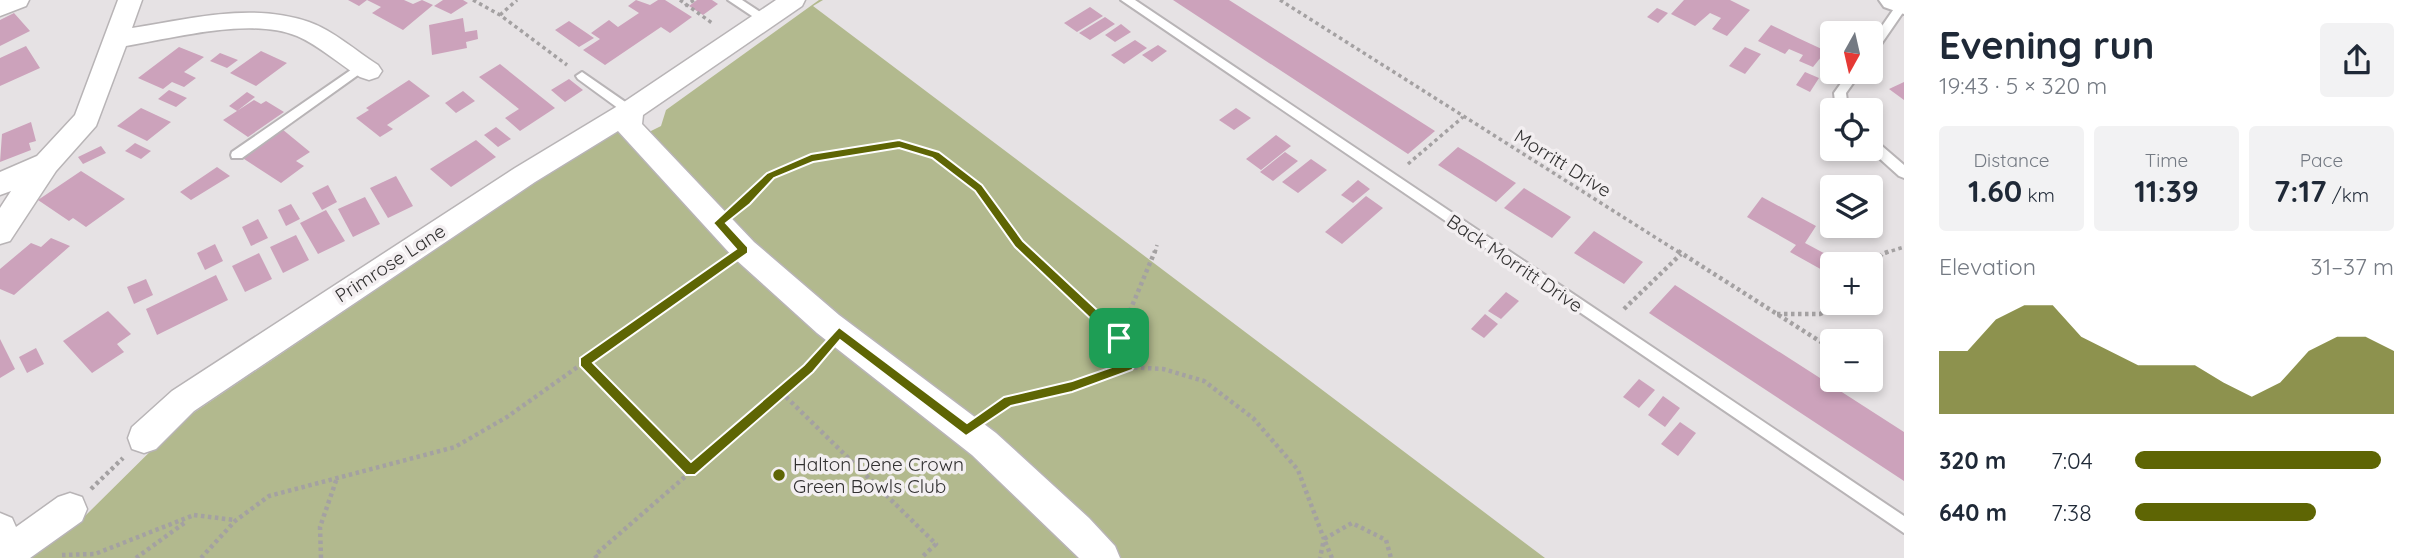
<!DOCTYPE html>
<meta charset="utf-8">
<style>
:root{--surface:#fff;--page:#f2f2f3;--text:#1f2937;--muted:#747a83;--accent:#5e6504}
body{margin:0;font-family:Quicksand,sans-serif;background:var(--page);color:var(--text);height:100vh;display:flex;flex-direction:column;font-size:26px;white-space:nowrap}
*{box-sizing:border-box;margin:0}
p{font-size:23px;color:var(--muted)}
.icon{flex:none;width:38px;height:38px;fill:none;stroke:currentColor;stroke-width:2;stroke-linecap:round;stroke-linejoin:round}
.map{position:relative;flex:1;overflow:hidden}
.drawer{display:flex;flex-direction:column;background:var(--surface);width:525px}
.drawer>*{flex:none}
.needle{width:46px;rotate:188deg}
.fabs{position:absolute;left:1820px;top:21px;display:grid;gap:14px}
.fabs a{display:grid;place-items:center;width:63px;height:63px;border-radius:7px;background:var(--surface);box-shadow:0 4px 10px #0003;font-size:35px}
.pin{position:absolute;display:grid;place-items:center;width:60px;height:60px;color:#fff;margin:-30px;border-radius:14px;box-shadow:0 4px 10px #0006}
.round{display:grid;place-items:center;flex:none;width:74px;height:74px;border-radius:7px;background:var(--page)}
.overview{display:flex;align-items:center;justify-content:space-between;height:119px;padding:0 35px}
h1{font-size:38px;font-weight:800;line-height:52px}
.figures{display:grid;grid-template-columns:repeat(3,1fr);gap:10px;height:119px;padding:7px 35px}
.figures div{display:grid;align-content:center;border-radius:7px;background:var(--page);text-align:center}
.figures b{font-size:30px;font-weight:800}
.figures small{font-size:19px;font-weight:400}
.figures p{font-size:19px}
.chart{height:196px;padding:14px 35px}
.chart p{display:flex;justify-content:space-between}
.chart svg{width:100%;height:126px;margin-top:7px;fill:var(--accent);opacity:.7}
ul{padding:0 35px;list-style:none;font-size:23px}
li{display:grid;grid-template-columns:112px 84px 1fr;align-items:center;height:52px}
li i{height:18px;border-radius:9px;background:var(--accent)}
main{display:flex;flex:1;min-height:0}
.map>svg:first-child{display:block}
</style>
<main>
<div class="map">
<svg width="1904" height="558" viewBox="0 0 1904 558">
<rect width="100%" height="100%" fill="#e6e2e4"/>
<!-- green -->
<path fill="#b2b98e" d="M 819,0 L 823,0 L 813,6 L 1545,558 L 18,558 L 85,516 L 180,422 L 612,131 L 626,133 L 635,139 L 661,126 L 666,110 Z"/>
<!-- building -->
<path fill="#cca2bb" d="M 348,0 L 404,0 L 413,4 L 422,0 L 433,5 L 403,30 L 372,13 L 381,7 L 367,0 L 359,6 Z
M 443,0 L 463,0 L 468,3 L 451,14 L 434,6 Z
M 636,0 L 650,5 L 658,0 L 665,0 L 692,17 L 670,33 L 661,27 L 605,65 L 583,50 L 600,39 L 591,33 L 609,20 L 618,27 L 639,13 L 628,6 Z
M 697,0 L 712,0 L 718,4 L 703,15 L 689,6 Z
M 1173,0 L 1229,0 L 1435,131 L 1408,154 Z
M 1684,0 L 1730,0 L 1750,10 L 1727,36 L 1712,29 L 1721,18 L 1710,13 L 1695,26 L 1671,14 Z
M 1090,7 L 1103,16 L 1077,32 L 1064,23 Z
M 1657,8 L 1668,13 L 1658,23 L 1647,17 Z
M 14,13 L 30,31 L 0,46 L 0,20 Z
M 1105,17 L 1115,24 L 1090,40 L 1079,33 Z
M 463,18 L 465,32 L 477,30 L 478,39 L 466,42 L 467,48 L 432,55 L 429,25 Z
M 569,21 L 594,38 L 579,47 L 555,30 Z
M 1121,24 L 1131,32 L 1115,42 L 1105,35 Z
M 1771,25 L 1798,38 L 1826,51 L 1813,67 L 1799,61 L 1803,55 L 1789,49 L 1785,54 L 1758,41 Z
M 1135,40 L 1147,48 L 1124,64 L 1111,55 Z
M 1158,45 L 1167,51 L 1152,62 L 1142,55 Z
M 26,46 L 40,68 L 0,86 L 0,58 Z
M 179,47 L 204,57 L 184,72 L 196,78 L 184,87 L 172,82 L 163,89 L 138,78 Z
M 1745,47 L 1761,54 L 1745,74 L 1729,66 Z
M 261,51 L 287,63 L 256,86 L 230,73 Z
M 220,53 L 238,60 L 227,68 L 210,61 Z
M 500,64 L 555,108 L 520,131 L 505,118 L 519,109 L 479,77 Z
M 1805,72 L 1819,78 L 1810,92 L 1796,85 Z
M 569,79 L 583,90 L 565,102 L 551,90 Z
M 409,80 L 430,96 L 387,125 L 393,129 L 380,137 L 356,118 L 369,110 L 366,108 Z
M 1904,82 L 1904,100 L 1889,89 Z
M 169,90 L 187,98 L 176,107 L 158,99 Z
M 463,91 L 475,101 L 456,113 L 445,103 Z
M 247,92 L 255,97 L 237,111 L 229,106 Z
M 254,100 L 261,104 L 266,101 L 284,112 L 248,137 L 223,120 Z
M 141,108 L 171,122 L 147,141 L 117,126 Z
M 1236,108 L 1251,118 L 1234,130 L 1219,120 Z
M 31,122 L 36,141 L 29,143 L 31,150 L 0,162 L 2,134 Z
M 496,127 L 511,139 L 498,147 L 484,135 Z
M 282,129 L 310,152 L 296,161 L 304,166 L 281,183 L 241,157 Z
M 1276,135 L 1291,146 L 1261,170 L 1246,159 Z
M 476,140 L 496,157 L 451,187 L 430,169 Z
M 135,143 L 151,151 L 141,159 L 125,151 Z
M 101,146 L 106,153 L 83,164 L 78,157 Z
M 1458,147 L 1481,161 L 1516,183 L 1496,202 L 1438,165 Z
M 1285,152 L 1298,161 L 1273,181 L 1260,172 Z
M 1311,159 L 1327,170 L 1298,193 L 1282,182 Z
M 217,167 L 230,176 L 191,200 L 180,192 Z
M 81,171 L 125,199 L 86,227 L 73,218 L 69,221 L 38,200 Z
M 396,176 L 413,206 L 388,218 L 370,188 Z
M 1358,180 L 1370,189 L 1353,203 L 1341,195 Z
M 328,185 L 337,202 L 322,210 L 312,193 Z
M 1524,188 L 1571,217 L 1552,238 L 1504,208 Z
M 1366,196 L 1383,208 L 1342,244 L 1325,232 Z
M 365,197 L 380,224 L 353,237 L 338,209 Z
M 1762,197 L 1816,226 L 1805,243 L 1833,258 L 1824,271 L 1790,252 L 1796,245 L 1747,217 Z
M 291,204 L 300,219 L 286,226 L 278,210 Z
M 326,210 L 345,241 L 318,254 L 300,223 Z
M 258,219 L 268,238 L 251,246 L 242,227 Z
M 1594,231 L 1643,262 L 1624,284 L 1574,253 Z
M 296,235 L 309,260 L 283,273 L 270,247 Z
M 51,238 L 70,246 L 14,295 L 0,289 L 0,269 L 31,243 L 41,247 Z
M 215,244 L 223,261 L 205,270 L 197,253 Z
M 259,253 L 272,279 L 245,292 L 232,266 Z
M 216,275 L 228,300 L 157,335 L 146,309 Z
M 146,279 L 153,295 L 134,304 L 127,287 Z
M 1675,285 L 1904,432 L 1904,481 L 1649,313 Z
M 1506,292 L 1519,301 L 1501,319 L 1488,311 Z
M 108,311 L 131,334 L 117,344 L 124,352 L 92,373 L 63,341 Z
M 1485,314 L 1498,324 L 1484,338 L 1471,329 Z
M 0,339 L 15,369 L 0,378 Z
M 36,348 L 44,364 L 27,373 L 19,357 Z
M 1639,379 L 1655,390 L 1639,408 L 1623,397 Z
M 1663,396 L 1680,408 L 1665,427 L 1648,415 Z
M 1680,422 L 1696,433 L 1678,456 L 1661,444 Z"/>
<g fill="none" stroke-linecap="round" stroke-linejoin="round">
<defs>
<path id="lane" d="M 728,0 L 742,0 L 771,19 L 769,22 L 761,22 Z
M 1121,0 L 1135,0 L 1904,516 L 1904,533 Z
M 1900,0 L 1904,0 L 1904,11 L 1875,53 L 1871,54 L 1871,42 Z
M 361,63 L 365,64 L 367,67 L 365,70 L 242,158 L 232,158 L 231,155 L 232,152 Z
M 582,72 L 634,108 L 636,111 L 634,114 L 626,114 L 578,79 L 576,76 Z
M 1849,72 L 1861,72 L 1846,93 L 1848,110 L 1836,110 L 1834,93 Z
M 1871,138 L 1875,140 L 1904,165 L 1904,178 L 1899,176 L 1869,149 Z"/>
<path id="street" d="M 0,0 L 29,0 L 26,6 L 0,16 Z
M 118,0 L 142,0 L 132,28 C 189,19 252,2 309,22 C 334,31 356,51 378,65 L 382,71 L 378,77 L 369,80 L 360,77 C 339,64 320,46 297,36 C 250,17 174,38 126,46 L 96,126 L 56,171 L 10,241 L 0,244 L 0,208 L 11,191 L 0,195 L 0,172 L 37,156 L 75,115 Z
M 776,0 L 805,0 L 802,6 L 643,115 L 642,124 L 754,242 L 839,315 L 996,433 L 1089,518 L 1115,546 L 1120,558 L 1079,558 L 972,455 L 817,333 L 734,258 L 618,131 L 535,182 L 194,411 L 156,449 L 144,453 L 132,449 L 128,438 L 132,427 L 172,391 L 515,168 L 621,104 Z
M 70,493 L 82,497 L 87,509 L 82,521 L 30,558 L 0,558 L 0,513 L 12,518 L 16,527 L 58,497 Z"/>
<path id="secondary" d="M 1879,0 L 1904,0 L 1904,14 L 1884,7 Z"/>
</defs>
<!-- lane casing -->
<use href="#lane" stroke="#b8b4b6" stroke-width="4"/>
<!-- street casing -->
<use href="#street" stroke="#b8b4b6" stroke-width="3"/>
<!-- secondary casing -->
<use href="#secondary" stroke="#b8b4b6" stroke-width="4"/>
<!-- path-far1 -->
<path stroke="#a4a1a2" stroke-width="3.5" stroke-dasharray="3.5 3.5" stroke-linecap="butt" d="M 473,0 L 500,15 L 567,65
M 680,0 L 712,23
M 1280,0 L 1680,253
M 685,6 L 694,0
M 500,15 L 517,0
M 1408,164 L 1463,117
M 741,205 L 771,175 L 811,158 L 899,144 L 935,155 L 979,188 L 1019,244 L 1029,253
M 1155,253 L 1157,245
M 1885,253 L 1904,247"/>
<!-- path -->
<path stroke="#a4a1a2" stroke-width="4.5" stroke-dasharray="3.5 3.5" stroke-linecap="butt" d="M 1678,251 L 1832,349
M 1871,268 L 1882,254 L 1890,251
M 1624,309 L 1681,254
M 1777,314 L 1820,314 L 1842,303
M 1119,337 L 1155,251
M 585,362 L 691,471
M 1127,367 L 1163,369 L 1204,381 L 1253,418 L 1298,470 L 1324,539 L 1320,558
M 781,392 L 936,544 L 921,558
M 993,411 L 1008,401 L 1072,386 L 1127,367 L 1119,337 L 1027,251
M 91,489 L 123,458
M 194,515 L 234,520
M 62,555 L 95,554 L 194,515
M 136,558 L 187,521
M 201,558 L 235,521 L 269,496 L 455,447 L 507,417 L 720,266
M 321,558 L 320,527 L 337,478
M 597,558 L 595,555 L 809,369 L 821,353
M 1332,558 L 1324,539 L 1352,523 L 1386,540 L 1391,558"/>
<!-- lane -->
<use href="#lane" fill="#fff" fill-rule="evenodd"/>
<!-- street -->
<use href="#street" fill="#fff" fill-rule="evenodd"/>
<!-- secondary -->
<use href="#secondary" fill="#fff" fill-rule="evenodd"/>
</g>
<!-- route -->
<path fill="#5e6504" stroke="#fff" stroke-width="2" fill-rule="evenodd" d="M 899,140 L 939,152 L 982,185 L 1023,241 L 1123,334 L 1134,367 L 1132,370 L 1072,392 L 1011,406 L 966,436 L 840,340 L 813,372 L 695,475 L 686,475 L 580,366 L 580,358 L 736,249 L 713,223 L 767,173 L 811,154 ZM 899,148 L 932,158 L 975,191 L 1015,247 L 1113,340 L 1121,364 L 1072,381 L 1004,397 L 967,423 L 839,327 L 804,365 L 691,462 L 593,363 L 748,253 L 748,247 L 726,223 L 750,204 L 774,178 L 813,162 Z"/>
<!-- markers -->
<circle fill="#5e6504" stroke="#f3eff1" stroke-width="2.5" cx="779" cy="475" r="7"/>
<g text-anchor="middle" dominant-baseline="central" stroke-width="7" stroke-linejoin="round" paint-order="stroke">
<!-- street labels -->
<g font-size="19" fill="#323131" stroke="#f3eff1">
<text transform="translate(1563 163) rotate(32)">Morritt Drive</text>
<text transform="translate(390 263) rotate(-33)">Primrose Lane</text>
<text transform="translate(1515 263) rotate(34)">Back Morritt Drive</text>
</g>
<!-- poi labels -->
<g font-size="19" fill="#323131" stroke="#f3eff1" text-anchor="start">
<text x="793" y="464">Halton Dene Crown<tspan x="793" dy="22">Green Bowls Club</tspan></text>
</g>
</g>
</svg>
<div class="fabs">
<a><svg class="needle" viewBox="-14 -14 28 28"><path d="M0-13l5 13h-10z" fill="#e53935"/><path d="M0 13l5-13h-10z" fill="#747a83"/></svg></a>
<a><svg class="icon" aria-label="locate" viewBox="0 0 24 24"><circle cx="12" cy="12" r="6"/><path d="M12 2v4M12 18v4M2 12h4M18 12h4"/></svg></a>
<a><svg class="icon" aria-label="layers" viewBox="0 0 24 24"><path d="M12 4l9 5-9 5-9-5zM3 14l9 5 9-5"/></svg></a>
<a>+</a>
<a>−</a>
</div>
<div class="pin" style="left:1119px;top:338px;background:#1e9e55"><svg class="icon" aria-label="arrive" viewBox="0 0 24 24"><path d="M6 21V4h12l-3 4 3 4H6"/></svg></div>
</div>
<section class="drawer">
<div class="overview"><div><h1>Evening run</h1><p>19:43 · 5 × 320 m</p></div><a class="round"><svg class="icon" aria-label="share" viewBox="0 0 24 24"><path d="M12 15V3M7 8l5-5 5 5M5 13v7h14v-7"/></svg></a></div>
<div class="figures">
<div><p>Distance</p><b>1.60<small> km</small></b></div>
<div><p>Time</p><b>11:39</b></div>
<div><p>Pace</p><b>7:17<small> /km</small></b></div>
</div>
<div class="chart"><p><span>Elevation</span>31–37 m</p>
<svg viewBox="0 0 160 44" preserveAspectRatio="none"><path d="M0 44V22L10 22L20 11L30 6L40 6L50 17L60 22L70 27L80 27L90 27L100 33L110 38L120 33L130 22L140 17L150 17L160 22V44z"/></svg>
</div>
<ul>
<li><b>320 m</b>7:04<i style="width:95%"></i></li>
<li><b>640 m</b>7:38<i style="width:70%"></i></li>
</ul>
</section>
</main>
